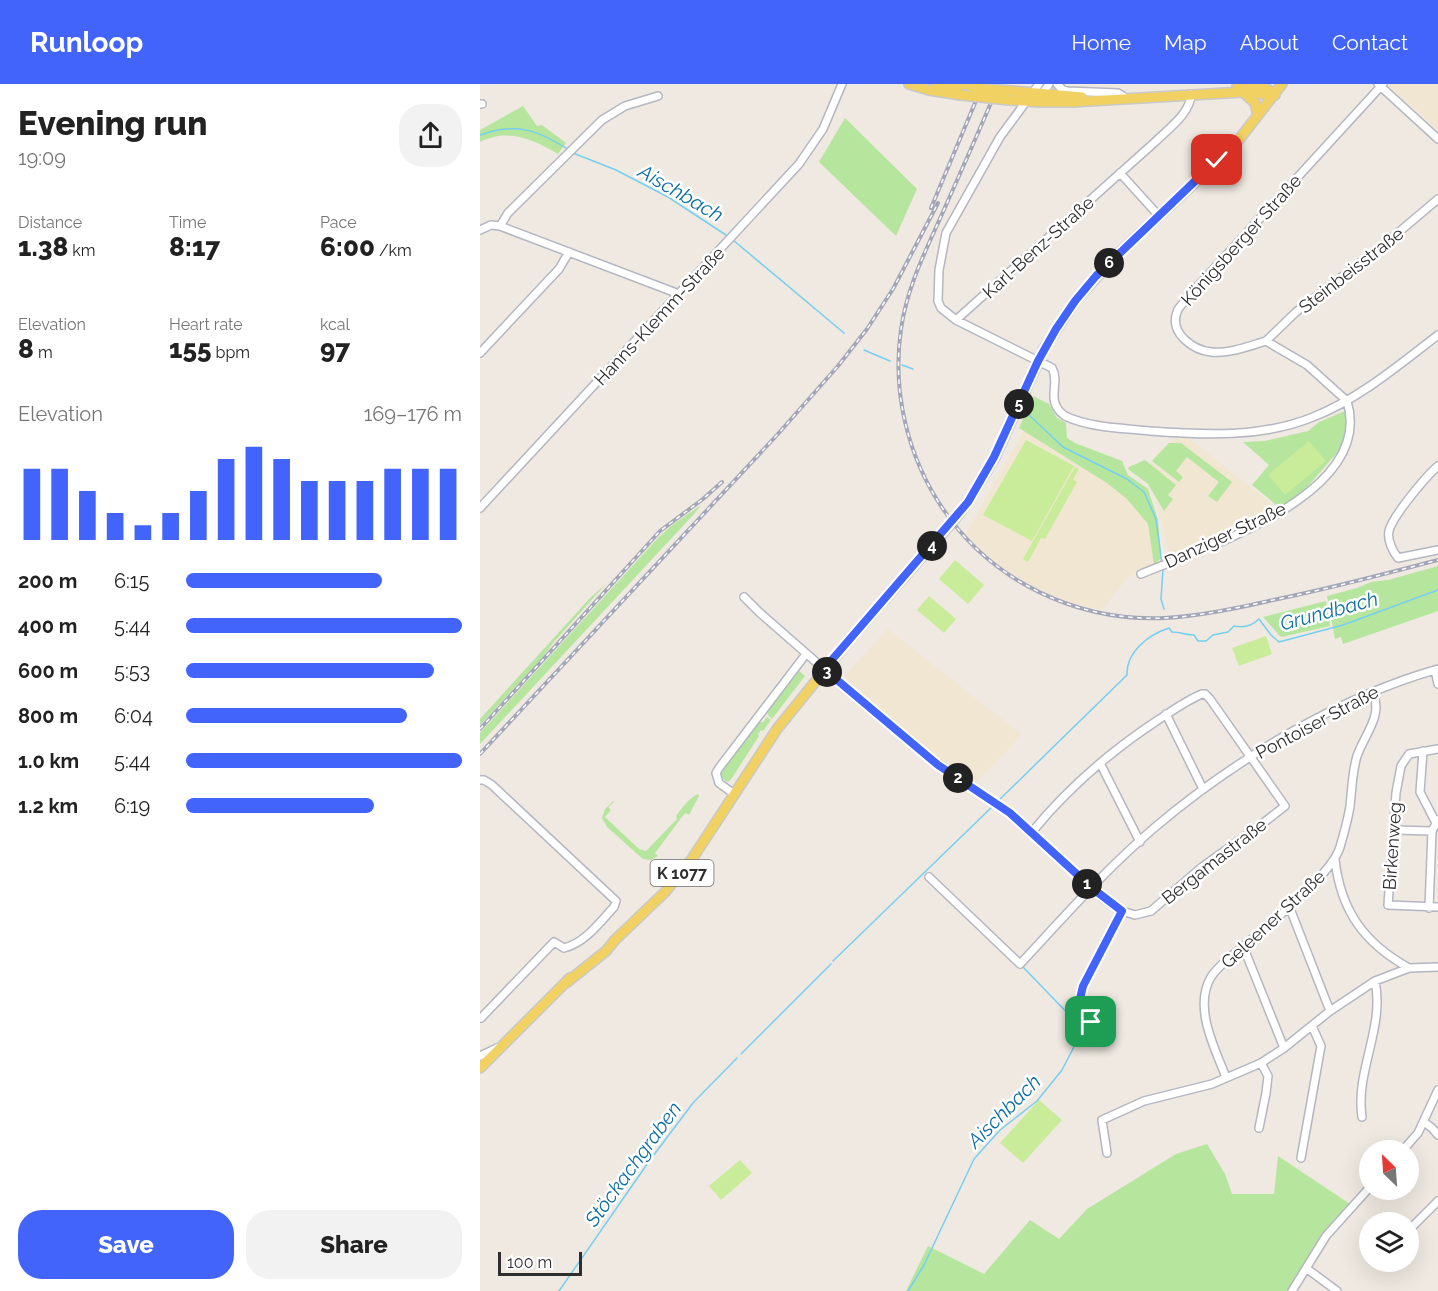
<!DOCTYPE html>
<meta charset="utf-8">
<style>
:root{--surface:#fff;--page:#f2f2f2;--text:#222;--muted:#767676;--accent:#4264fb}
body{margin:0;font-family:Raleway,sans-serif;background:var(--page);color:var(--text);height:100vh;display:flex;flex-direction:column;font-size:22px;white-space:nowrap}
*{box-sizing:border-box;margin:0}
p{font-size:20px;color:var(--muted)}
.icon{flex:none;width:33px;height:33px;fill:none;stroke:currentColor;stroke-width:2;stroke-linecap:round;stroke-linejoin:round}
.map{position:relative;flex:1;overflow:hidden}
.sheet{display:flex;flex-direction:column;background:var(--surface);width:480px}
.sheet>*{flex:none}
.needle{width:39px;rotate:335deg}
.controls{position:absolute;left:879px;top:1056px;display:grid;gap:12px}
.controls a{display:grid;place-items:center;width:60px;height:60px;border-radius:50%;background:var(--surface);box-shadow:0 6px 24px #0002;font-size:30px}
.scale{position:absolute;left:18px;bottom:15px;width:84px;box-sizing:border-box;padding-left:6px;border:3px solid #2e2e2e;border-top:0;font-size:16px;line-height:21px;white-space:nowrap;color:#2e2e2e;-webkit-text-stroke:4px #fff;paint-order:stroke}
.pin{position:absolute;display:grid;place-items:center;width:51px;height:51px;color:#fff;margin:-26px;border-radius:12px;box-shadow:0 3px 9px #0006}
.km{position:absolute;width:30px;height:30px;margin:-15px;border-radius:50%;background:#222;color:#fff;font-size:16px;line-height:30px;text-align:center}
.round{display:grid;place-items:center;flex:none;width:63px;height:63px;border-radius:24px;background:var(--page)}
.headline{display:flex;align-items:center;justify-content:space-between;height:102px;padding:0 18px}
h1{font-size:33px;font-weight:800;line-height:45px}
.figures{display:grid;grid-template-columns:repeat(3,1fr);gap:9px;height:102px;padding:6px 18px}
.figures div{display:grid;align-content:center}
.figures b{font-size:26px;font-weight:800}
.figures small{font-size:16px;font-weight:400}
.figures p{font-size:16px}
.chart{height:168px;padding:12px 18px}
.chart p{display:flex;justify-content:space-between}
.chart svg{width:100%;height:108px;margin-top:6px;stroke:var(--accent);stroke-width:6}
.cta{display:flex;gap:12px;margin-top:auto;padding:12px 18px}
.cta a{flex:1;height:69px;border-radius:24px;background:var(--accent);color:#fff;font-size:24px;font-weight:800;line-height:69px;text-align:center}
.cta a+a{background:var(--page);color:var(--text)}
ul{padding:0 18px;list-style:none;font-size:20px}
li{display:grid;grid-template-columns:96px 72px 1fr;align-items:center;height:45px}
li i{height:15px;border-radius:8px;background:var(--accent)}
header{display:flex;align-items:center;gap:36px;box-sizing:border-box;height:84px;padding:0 30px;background:var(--accent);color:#fff}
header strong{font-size:28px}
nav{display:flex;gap:33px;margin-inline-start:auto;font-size:21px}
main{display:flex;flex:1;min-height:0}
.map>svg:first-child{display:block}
</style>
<header>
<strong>Runloop</strong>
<nav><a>Home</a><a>Map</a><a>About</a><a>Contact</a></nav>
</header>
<main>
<section class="sheet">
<div class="headline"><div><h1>Evening run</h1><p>19:09</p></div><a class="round"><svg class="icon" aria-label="share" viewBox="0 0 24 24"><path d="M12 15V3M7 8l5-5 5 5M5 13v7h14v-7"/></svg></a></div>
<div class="figures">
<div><p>Distance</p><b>1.38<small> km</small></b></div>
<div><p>Time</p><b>8:17</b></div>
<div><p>Pace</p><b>6:00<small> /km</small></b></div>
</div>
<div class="figures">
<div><p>Elevation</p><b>8<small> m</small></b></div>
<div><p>Heart rate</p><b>155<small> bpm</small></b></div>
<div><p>kcal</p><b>97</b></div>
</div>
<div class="chart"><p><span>Elevation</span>169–176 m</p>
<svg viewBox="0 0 160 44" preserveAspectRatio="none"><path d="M5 44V15M15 44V15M25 44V24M35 44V33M45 44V38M55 44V33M65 44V24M75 44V11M85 44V6M95 44V11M105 44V20M115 44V20M125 44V20M135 44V15M145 44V15M155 44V15"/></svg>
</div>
<ul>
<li><b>200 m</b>6:15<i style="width:71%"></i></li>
<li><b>400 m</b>5:44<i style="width:100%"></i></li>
<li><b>600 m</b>5:53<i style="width:90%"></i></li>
<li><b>800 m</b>6:04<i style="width:80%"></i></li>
<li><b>1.0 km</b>5:44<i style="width:100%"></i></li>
<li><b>1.2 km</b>6:19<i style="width:68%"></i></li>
</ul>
<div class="cta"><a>Save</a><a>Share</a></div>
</section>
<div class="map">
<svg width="958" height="1207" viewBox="0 0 958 1207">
<rect width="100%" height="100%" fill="#efe9e1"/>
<!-- education -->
<path fill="#f0e6d1" d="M 906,0 L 958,0 L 958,47 L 939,28 Z
M 544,347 L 628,399 L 647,415 L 668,440 L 674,481 L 647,494 L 622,526 L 588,518 L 551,502 L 508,472 L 486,450 Z
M 702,349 L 802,428 L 690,478 L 680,431 L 675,415 L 667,403 L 669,384 L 672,377 L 679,367 Z
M 408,545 L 542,651 L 497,697 L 476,687 L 443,663 L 364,592 Z"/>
<!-- green -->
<path fill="#b6e59e" d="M 43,22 L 57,42 L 62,41 L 86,59 L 78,70 C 52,55 29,44 0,58 L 0,46 Z
M 365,34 L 437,105 L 416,152 L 339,78 Z
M 553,312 L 569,320 L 577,334 L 586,339 L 587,354 L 595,359 L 642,377 L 648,391 L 668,405 L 678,436 L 681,474 L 674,481 L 668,440 L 647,415 L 627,399 L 539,344 Z
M 865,327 L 868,340 L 861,364 L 823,408 L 799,423 L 772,401 L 789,381 L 763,358 L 785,357 L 828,347 L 839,338 Z
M 689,359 L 701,359 L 752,398 L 737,418 L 728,412 L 739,398 L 707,373 L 696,387 L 703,393 L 699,398 L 672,377 Z
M 665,376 L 696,401 L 688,411 L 693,415 L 684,427 L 668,400 L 648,385 L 649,383 Z
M 221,421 L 215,429 L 0,660 L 0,649 L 178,454 L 191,442 Z
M 958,482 L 958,527 L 863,560 L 861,553 L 855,555 L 847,512 L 877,504 L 891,498 L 908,496 Z
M 126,500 L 73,559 L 63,573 L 0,641 L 0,635 L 110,514 Z
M 846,517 L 850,542 L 801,553 L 783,533 Z
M 317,585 L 325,592 L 292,635 L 288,631 L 286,625 Z
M 287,633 L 291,636 L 283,647 L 281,646 L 278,650 L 279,652 L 252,694 L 248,698 C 242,696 240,691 241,685 L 277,638 L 283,638 Z
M 218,710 L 219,712 L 209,731 L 205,729 L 175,769 L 178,772 L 171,776 L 163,775 L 127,743 L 122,734 L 125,725 L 133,717 L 134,718 L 128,723 L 131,726 L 125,733 L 159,765 L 166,767 L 197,735 L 196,732 C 202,724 209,714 218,710 Z
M 727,1060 L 745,1090 L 752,1110 L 794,1110 L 798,1072 L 870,1120 L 845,1149 L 808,1207 L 426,1207 L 448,1162 L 504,1190 L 550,1136 L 579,1155 L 607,1125 L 696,1070 Z"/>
<!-- pitch -->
<path fill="#c9ec9a" d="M 546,356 L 594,382 L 552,457 L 503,431 Z
M 829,357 L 846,377 L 805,411 L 788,391 Z
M 595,383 L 599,385 L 593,395 L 597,398 L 565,455 L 561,454 L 548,478 L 543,475 Z
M 475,476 L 504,501 L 488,520 L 459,495 Z
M 449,512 L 476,535 L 464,549 L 437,526 Z
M 786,552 L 792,570 L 759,582 L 752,564 Z
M 559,1016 L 582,1036 L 543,1079 L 520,1059 Z
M 260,1076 L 272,1089 L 241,1116 L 229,1102 Z"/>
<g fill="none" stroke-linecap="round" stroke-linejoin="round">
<!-- stream -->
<path stroke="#75cff0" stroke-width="1.5" d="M 0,51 C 36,38 58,46 89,66
M 93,69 L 136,86 L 188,113 L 249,153
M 253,156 L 364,249
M 384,266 L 410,277
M 422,281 L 433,285
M 549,331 L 583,363 L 647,395 L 664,408 L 676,435 L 682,480
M 683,485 L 681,515 L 684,525
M 517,718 L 647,591 C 646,568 668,551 689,544 L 692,548 C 700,548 706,551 714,551 L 718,557 L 726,557 L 733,551 L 748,548 L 754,542 C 763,544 772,542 779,535 L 791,551 L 799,558 L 863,541 L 958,506
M 353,877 L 514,721
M 261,970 L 351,880
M 79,1207 L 170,1076 L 213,1019 L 257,974
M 428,1207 L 444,1181 L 494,1075 L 520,1046 L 557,1017 L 582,986 L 600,951 L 600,942 L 541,881"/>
<defs>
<path id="minor" d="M 559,0 L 520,53 L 466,149 L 459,186 L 458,217 L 461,224 L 476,236 L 572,284 C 581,300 564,317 585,332 C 611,344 642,344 670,347 C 723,351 782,354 833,333 C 879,315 919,281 958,251
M 577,0 L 583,6 L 587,7 L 638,9 L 643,12
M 898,0 L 958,55
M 561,12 L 569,0
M 0,20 L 2,20
M 640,89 L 679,132
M 20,142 L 199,210
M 0,146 L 11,141 L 20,142 L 28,129 L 122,36 L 145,22 L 178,12
M 476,236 L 675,58 C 687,46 711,29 711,10
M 786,257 L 816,228 L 906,159 L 958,115
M 0,269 L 79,185 L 89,168
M 958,382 C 946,392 912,433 909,447 C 907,456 913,468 918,474 L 958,466
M 0,424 L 319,80 L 343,45 L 362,0
M 661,490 C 725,463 896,411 867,317 L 827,281 L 786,257 C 769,262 749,270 731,268 C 713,266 689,249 697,228 C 699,222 705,218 708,213 L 903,0
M 264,513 L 279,528 L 376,613 L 450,674 L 530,729 L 623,814 L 642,827 L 655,831 L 671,827 L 722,783 L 782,740 L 805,722 L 730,615 L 725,610 L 722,610 C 707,616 692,627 678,636 C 631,667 588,704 552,748
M 955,586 L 958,600
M 686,630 L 723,705
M 958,665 L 929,670 L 921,682 L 916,709 L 908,821 L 958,823
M 943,667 L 940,708 L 956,739
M 620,679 L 660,758
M 0,696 L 4,696 L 12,701 L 136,817 L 134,823 C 120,838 105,859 84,864 L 74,858 L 1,934
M 254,710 L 239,699 L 236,689 L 239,684 L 326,570
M 914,746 L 952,747
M 855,776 C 861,827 884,859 929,884
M 449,793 L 540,880 C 583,834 626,785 674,744 C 753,677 858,613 958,585
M 809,822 L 850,927
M 949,824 L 952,747 L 958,736
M 763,862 L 804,964
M 622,954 L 599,919 L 603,902 L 642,827
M 0,972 L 17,964
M 746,993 C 735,965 713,923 731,893 C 735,887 741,881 747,876 C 774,852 851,794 860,763 C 864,749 868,736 870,722 C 872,705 872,689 877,672 C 885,649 903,633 893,608
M 882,1033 C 875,987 905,944 895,897
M 944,1038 L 952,1044 L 958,1051
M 779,1044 L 786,1009 L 788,992 L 781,979
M 923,1066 L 938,1049 L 958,1006
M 627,1069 L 622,1036 L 664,1017 L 732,1000 L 781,979 L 804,964 L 850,927 L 895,897 L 929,884 L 958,883
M 821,1074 L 841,962 L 832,942
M 928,1147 L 958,1117
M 826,1184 L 857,1207
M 812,1207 L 846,1152 L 890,1103"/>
<path id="major" d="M 429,0 L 449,6 L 481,11
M 457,1 L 494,4
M 757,3 C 771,2 784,0 795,11
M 533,7 L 602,13
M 763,8 L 775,19 L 777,27
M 529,16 L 560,18 L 592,18 L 763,8 L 795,11
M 86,899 L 126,867 L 135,856 L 185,808 L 212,775 L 297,645 L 369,556 L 474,436 L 488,418 L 515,373 L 564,265 L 595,217 L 636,172 L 754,62 L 802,0
M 0,984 L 90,894"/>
</defs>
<!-- minor casing -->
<use href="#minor" stroke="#b4b7c1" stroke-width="10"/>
<!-- major casing -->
<use href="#major" stroke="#c9c9c9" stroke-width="12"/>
<!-- minor -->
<use href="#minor" stroke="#fff" stroke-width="7"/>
<!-- major -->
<use href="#major" stroke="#f2d163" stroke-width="9"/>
<defs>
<path id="rail" d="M 519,0 C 501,43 482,85 463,128 C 446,166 427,203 421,245 C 412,307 427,372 463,425 C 512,498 598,538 685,534 C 723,532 761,523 798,515 C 852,504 905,490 958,476
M 451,124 L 503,0
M 0,645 L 180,447 L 223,415 L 242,398
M 0,670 L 297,351 L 358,282 L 387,245 L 413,205 L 458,119"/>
</defs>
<!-- rail casing -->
<use href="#rail" stroke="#a3a6b8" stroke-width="4"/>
<!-- rail -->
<use href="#rail" stroke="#fff" stroke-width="1.5" stroke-dasharray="4.5" stroke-linecap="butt"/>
<defs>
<path id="major-bridge" d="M 494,4 L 533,7
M 481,11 L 529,16"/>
</defs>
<!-- major-bridge casing -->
<use href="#major-bridge" stroke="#c9c9c9" stroke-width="12" stroke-linecap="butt"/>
<!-- major-bridge -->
<use href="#major-bridge" stroke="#f2d163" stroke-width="9"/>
</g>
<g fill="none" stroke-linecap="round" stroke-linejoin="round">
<defs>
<path id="route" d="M 611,938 L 599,919 L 603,902 L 642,827 L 612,804 L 530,729 L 458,681 L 344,585 L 488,418 L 514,373 L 558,277 L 576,245 L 595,217 L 616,192 L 737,76"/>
</defs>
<!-- route casing -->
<use href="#route" stroke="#fff" stroke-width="12"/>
<!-- route -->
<use href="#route" stroke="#4264fb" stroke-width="8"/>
</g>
<g text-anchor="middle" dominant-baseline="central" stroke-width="5" stroke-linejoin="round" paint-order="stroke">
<!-- shield labels -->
<rect fill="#fff" stroke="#6d6d6d" stroke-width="1.5" x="170.5" y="776" width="63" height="26" rx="4.5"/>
<g font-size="16" font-weight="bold" fill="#2e2e2e">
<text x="202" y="789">K 1077</text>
</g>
<!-- street labels -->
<g font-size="18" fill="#2e2e2e" stroke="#fff">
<text transform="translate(761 156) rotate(-48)">Königsberger Straße</text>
<text transform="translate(558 163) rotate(-42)">Karl-Benz-Straße</text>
<text transform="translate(871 186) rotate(-38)">Steinbeisstraße</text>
<text transform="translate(179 232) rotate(-47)">Hanns-Klemm-Straße</text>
<text transform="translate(745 451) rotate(-25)">Danziger Straße</text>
<text transform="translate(837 638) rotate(-28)">Pontoiser Straße</text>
<text transform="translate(912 762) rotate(-86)">Birkenweg</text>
<text transform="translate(734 777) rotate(-38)">Bergamastraße</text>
<text transform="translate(793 835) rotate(-43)">Geleener Straße</text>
</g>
<!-- water labels -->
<g font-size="20" font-style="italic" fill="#0d6fa3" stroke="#fff">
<text transform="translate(201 109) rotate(30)">Aischbach</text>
<text transform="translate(849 527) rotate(-15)">Grundbach</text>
<text transform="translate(524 1027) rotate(-45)">Aischbach</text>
<text transform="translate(153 1080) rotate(-54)">Stöckachgraben</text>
</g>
</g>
</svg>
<div class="controls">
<a><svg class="needle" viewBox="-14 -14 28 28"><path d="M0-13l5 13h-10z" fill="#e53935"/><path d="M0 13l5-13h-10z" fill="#767676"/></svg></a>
<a><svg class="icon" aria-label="layers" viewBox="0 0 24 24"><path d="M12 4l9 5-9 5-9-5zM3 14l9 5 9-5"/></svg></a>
</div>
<div class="scale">100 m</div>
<div class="pin" style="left:611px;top:938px;background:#1e9e55"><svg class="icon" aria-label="arrive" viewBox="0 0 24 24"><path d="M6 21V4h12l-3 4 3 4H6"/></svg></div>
<div class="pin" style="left:737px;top:76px;background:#d93025"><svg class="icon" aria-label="check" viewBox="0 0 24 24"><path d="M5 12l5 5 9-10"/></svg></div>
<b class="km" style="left:607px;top:800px">1</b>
<b class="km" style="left:478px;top:694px">2</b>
<b class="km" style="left:347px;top:588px">3</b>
<b class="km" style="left:452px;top:462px">4</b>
<b class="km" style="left:539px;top:320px">5</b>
<b class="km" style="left:629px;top:179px">6</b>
</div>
</main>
